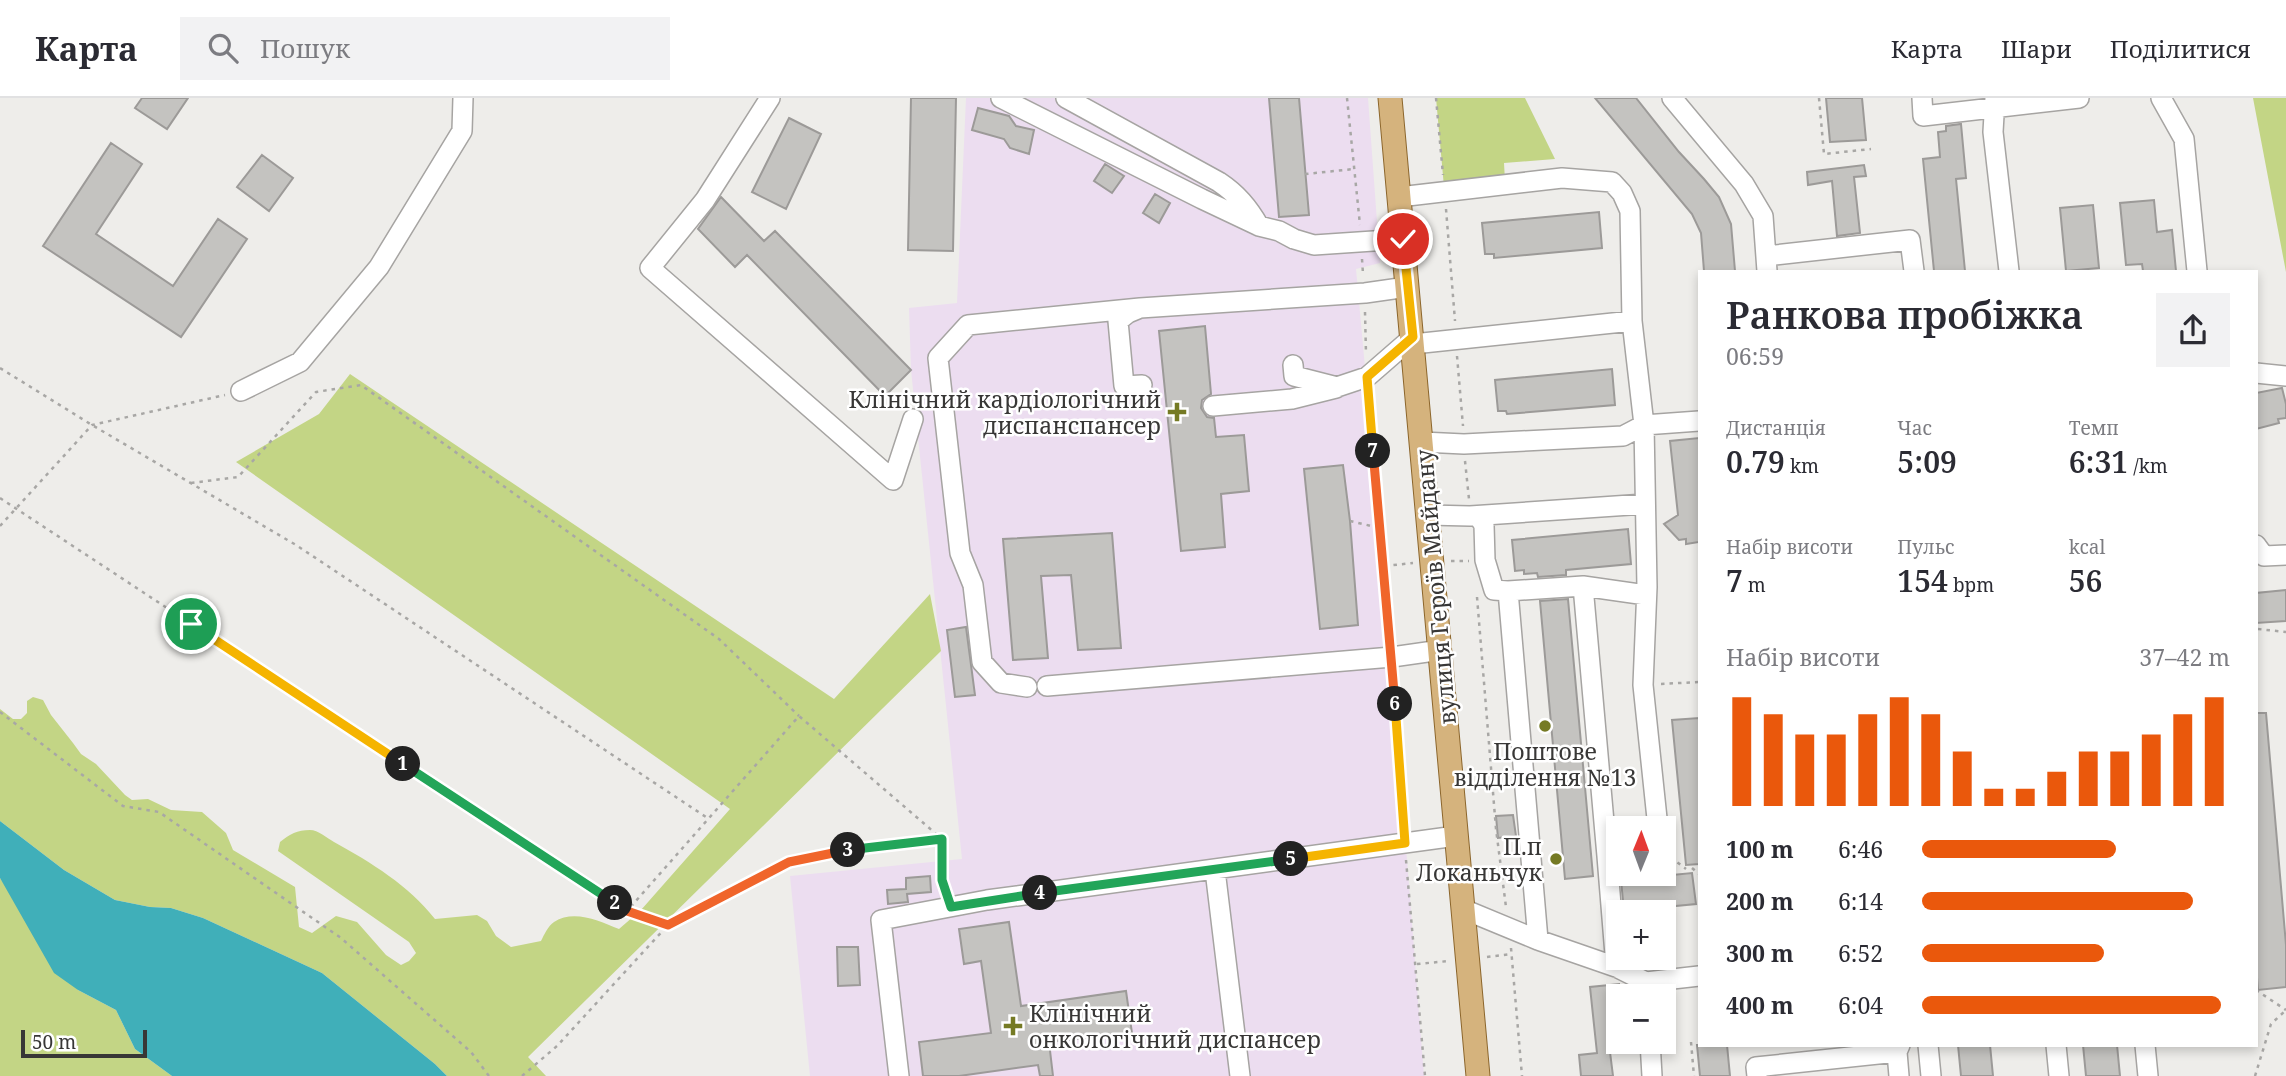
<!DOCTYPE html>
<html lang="uk">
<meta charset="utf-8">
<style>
:root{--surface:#fff;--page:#f2f2f3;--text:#2b2b33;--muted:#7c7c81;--line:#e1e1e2;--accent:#ea580c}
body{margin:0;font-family:"Noto Serif",serif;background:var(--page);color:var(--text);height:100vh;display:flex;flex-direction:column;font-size:26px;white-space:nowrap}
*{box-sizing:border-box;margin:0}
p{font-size:23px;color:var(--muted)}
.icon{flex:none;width:38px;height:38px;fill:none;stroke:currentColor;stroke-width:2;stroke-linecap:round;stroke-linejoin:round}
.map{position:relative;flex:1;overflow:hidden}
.details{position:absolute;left:1698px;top:172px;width:560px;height:777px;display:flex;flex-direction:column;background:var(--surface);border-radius:0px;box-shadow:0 4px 10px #0003}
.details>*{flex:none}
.needle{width:46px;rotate:1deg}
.controls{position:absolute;left:1606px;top:718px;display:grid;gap:14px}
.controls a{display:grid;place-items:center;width:70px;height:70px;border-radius:0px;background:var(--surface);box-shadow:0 4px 10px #0003;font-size:35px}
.scale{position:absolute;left:21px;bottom:18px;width:126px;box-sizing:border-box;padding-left:7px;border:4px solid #383736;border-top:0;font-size:19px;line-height:24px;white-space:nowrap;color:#383736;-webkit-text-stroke:5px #fff;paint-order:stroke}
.pin{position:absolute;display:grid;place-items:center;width:60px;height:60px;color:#fff;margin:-30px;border:4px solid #fff;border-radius:50%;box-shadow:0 2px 7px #0007}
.km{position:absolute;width:35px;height:35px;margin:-18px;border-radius:50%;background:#222;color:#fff;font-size:19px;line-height:35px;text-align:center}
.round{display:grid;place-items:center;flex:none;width:74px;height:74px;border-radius:0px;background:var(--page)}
.overview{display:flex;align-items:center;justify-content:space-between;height:119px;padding:0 28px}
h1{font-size:38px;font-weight:600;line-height:52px}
.stats{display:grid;grid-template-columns:repeat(3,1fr);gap:10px;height:119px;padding:7px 28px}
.stats div{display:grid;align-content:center}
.stats b{font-size:30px;font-weight:600}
.stats small{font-size:19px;font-weight:400}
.stats p{font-size:19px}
.chart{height:196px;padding:14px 28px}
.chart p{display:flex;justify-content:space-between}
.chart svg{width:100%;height:126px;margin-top:7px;stroke:var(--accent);stroke-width:6}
ul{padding:0 28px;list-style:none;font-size:23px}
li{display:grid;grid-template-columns:112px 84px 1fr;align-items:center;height:52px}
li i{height:18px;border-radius:9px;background:var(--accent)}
header{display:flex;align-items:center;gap:42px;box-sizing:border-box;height:98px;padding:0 35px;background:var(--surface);border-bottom:2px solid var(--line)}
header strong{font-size:33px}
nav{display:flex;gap:38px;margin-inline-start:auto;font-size:24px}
.search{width:490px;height:63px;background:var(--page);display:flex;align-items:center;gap:18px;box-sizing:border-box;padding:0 24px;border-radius:0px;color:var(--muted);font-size:26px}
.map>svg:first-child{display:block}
</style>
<header>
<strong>Карта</strong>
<div class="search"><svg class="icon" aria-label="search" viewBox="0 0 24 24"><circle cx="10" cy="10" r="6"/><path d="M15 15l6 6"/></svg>Пошук</div>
<nav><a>Карта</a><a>Шари</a><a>Поділитися</a></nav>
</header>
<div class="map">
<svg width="2286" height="978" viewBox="0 0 2286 978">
<rect width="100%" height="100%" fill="#eeedea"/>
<!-- medical -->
<path fill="#ecddf0" d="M 966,0 L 1368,0 L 1380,165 L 1356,171 L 1388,521 L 1424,978 L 810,978 L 790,778 L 962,761 L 911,272 L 909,210 L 957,205 Z"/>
<!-- green -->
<path fill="#c3d585" d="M 1436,0 L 1525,0 L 1555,61 L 1504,65 L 1505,83 L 1444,89 Z
M 2253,0 L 2286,0 L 2286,174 Z
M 350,276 L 834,601 L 930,496 L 941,553 L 528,959 L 546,978 L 447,978 L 435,966 L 322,875 L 203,820 L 171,810 L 150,809 L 115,802 L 64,772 L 0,723 L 0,611 L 13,621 L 21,621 L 27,615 L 27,603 L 33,599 L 43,602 L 51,617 L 73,645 L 81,656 L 96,666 L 125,697 L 132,702 L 148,701 L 171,712 L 202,714 L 226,735 L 233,752 L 295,789 L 299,829 L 312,835 L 336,818 L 357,824 L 386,857 L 401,867 L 409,863 L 416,855 L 409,844 L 278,753 L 280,744 C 290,736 297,732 310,732 C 318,732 327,740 334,744 C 372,765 408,787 435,821 L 477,817 L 487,823 L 496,838 L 511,849 L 541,843 C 544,837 548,828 554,824 C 574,811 599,823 619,831 L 641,812 L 730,711 L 236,364 L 319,316 Z
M 0,780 L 78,892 L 116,912 L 135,951 L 172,978 L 0,978 Z"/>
<!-- water -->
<path fill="#40afb9" d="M 0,723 L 64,772 L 115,802 L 150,809 L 171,810 L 203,820 L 322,875 L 435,966 L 447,978 L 172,978 L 135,951 L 116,912 L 78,892 L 54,875 L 0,780 Z"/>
<!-- building -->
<path fill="#c4c3c0" stroke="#9c9a98" stroke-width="2" d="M 142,0 L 188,0 L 167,31 L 135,10 Z
M 911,0 L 956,0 L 953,153 L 908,152 Z
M 1269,0 L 1299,0 L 1309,117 L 1279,119 Z
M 1595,0 L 1636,0 L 1679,54 L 1704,81 L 1719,99 L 1731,126 L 1735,173 L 1704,173 L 1701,135 L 1692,116 Z
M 1826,0 L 1862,0 L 1866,42 L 1830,44 Z
M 978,10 L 1009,18 L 1016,28 L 1034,32 L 1029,56 L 1010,50 L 1004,41 L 972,32 Z
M 789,20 L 821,36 L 786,111 L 752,94 Z
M 1961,26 L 1966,80 L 1956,81 L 1965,173 L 1934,173 L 1923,61 L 1940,59 L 1938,34 L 1946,33 L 1946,28 Z
M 111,45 L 142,66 L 96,136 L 173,188 L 218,121 L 247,141 L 181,239 L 43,148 Z
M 262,57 L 293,80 L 269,113 L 237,89 Z
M 1105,66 L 1124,78 L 1112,95 L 1094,83 Z
M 1864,67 L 1866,78 L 1854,79 L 1860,135 L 1837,138 L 1832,83 L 1808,87 L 1807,74 Z
M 1155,96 L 1170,105 L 1159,125 L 1143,115 Z
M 721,99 L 764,143 L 775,133 L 911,272 L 885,298 L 747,157 L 735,169 L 698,131 Z
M 2154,102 L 2157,134 L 2172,132 L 2176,173 L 2143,173 L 2142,166 L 2126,167 L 2120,105 Z
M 2093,107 L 2099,170 L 2066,173 L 2060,110 Z
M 1599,114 L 1602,150 L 1494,160 L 1494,156 L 1485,156 L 1482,125 Z
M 1205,228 L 1211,296 L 1202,302 L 1201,310 L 1207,319 L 1214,320 L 1216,339 L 1244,337 L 1249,393 L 1221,396 L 1225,449 L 1181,453 L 1159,233 Z
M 1612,271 L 1615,307 L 1507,316 L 1506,313 L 1498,313 L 1495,282 Z
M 2282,290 L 2286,306 L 2286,320 L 2278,321 L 2279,325 L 2256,331 L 2256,295 Z
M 1699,340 L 1699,444 L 1686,446 L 1686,441 L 1679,442 L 1664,426 L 1678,417 L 1670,343 Z
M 1343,367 L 1350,423 L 1358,527 L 1320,531 L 1304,371 Z
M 1628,431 L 1631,466 L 1566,472 L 1566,477 L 1538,479 L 1537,475 L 1524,476 L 1524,472 L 1515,473 L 1512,442 Z
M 1112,435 L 1121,550 L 1078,552 L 1071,477 L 1041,478 L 1048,560 L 1013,562 L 1003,441 Z
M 2286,492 L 2286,523 L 2256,525 L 2256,495 Z
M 1568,501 L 1593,778 L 1565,781 L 1540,503 Z
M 966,529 L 975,597 L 955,599 L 947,532 Z
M 2256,615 L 2266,615 L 2286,847 L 2286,889 L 2258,892 L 2256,867 Z
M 1699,620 L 1699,766 L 1686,767 L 1672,622 Z
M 1513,717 L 1516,738 L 1498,740 L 1496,718 Z
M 1692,775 L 1696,806 L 1624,813 L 1621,782 Z
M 930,778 L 931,794 L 907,796 L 908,804 L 888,806 L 887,792 L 906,791 L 906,780 Z
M 1009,824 L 1021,908 L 1126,893 L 1132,935 L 1049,944 L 1053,978 L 1040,978 L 1038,967 L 959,978 L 923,978 L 919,944 L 991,935 L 981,863 L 964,866 L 959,831 Z
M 837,849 L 858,849 L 860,887 L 838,888 Z
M 1619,886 L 1619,953 L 1610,954 L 1613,978 L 1581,978 L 1579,957 L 1597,955 L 1590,889 Z
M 1697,947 L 1727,947 L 1730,978 L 1700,978 Z
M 1958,947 L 1990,947 L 1993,978 L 1961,978 Z
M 2083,947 L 2117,947 L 2120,978 L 2086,978 Z"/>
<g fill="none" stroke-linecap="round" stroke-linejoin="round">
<defs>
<path id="minor" d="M 770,0 L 705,102 L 650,170 L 893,382 L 913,321
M 1001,0 L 1202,101 L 1259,128 L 1279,133 L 1294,141 L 1314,147 L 1403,141
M 1066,0 L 1219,84 C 1237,96 1248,109 1259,128
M 1672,0 L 1744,86 L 1763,118 L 1767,173
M 1922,0 L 1923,18 L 2079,0
M 1995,0 L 1993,34 L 2009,173
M 2161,0 L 2184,41 L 2197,173
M 1399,99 L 1562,80 L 1612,84 L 1622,95 L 1630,113 L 1632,223 L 1644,327 L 1647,489 L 1643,587 L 1658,730
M 1766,158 L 1910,142 L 1914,173
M 1413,246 L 1632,223
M 1293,267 L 1294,278 L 1337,289 L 1367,279 L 1413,239
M 2256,275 L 2286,278
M 1142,287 L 1124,288 L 1118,223 L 1128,215 L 1140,210 L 1365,195 L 1407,189
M 241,293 L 300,264 L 379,169 L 462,33 L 463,0
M 1213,308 L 1292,301 L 1336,290
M 1422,344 L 1464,346 L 1623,338 L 1644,327 L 1699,323
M 1428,417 L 1470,418 L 1645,406
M 1478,418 L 1484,427 L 1485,462 L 1494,492 L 1508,493 L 1583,488 L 1607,758
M 2256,447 L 2264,458 L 2286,457
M 1583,488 L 1646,497
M 1508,493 L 1538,842
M 1047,588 L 1392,559 L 1441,552
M 1027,589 L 1001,585 L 982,564 L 973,487 L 960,455 L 938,260 L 968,227 L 1140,210
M 1215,772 L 1240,978
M 1463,811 L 1538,842 L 1616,869 L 1646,884 L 1699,878
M 1616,869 L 1607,758 L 1619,756
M 1650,943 L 1652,978
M 1928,947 L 1931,978
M 2056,947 L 2059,978
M 2145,947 L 2148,978
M 899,978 L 881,822 L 987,802 L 1456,738
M 1757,978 L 1756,969 L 1897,954
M 1899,978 L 1897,954 L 1900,947"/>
<path id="major" d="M 1390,0 L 1478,978"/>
</defs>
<!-- minor casing -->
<use href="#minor" stroke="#a6a4a2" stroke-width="22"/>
<!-- major casing -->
<use href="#major" stroke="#8c662c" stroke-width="25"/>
<!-- path -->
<path stroke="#a8a7a5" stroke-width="2.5" stroke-dasharray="3.5 5" stroke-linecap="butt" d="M 1347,0 L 1360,127
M 1436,0 L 1443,77
M 1819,0 L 1824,56 L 1871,51
M 1305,76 L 1354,71
M 1446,111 L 1455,223
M 1362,161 L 1363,176
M 1365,214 L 1366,256
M 1457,258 L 1463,328
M 0,270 L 92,327 L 296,447 L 709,721
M 1369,298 L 1391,542
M 1465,363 L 1469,401
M 191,385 L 238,379 L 316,294 L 361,287 L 719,541 L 799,618
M 0,400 L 627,813 L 799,618 L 942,741 L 942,782 L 946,793
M 1350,423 L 1380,430
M 0,428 L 92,327 L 225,297
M 1451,463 L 1469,463
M 1385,468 L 1413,465
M 1477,499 L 1496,731 L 1506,809
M 2258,531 L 2286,534
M 1393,577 L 1403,727
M 1661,586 L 1699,584
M 0,614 L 123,708 L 159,714 L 341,840 L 471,954 L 489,978
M 1664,754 L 1686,771
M 1406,762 L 1425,978
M 1692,770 L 1699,776
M 627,813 L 668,827 L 788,764 L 862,749 L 942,741
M 1511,850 L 1522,978
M 1487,859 L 1511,856
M 1417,866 L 1449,863
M 2256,892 L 2286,912
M 1691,944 L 1694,978
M 522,978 L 557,948 L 668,827
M 2255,978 L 2271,926 L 2286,912"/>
<!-- minor -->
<use href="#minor" stroke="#fff" stroke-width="19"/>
<!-- major -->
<use href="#major" stroke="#d5b37d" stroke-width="23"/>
</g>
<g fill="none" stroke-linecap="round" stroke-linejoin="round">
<defs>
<path id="split-1" d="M 191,526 L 403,666"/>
<path id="split-2" d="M 403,666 L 615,805"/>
<path id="split-3" d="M 615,805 L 627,813 L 668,827 L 789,764 L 848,752"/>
<path id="split-4" d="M 848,752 L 942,741 L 942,782 L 951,809 L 1040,795"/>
<path id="split-5" d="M 1040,795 L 1291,761"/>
<path id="split-6" d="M 1291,761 L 1405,745 L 1395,606"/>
<path id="split-7" d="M 1373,353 L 1395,606"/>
<path id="split-8" d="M 1373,353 L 1367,279 L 1413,239 L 1403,141"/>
</defs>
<!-- split-1 casing -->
<use href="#split-1" stroke="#fff" stroke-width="14"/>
<!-- split-2 casing -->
<use href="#split-2" stroke="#fff" stroke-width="14"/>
<!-- split-3 casing -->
<use href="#split-3" stroke="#fff" stroke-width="14"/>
<!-- split-4 casing -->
<use href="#split-4" stroke="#fff" stroke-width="14"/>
<!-- split-5 casing -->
<use href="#split-5" stroke="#fff" stroke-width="14"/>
<!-- split-6 casing -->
<use href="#split-6" stroke="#fff" stroke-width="14"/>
<!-- split-7 casing -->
<use href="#split-7" stroke="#fff" stroke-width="14"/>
<!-- split-8 casing -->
<use href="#split-8" stroke="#fff" stroke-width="14"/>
<!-- split-1 -->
<use href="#split-1" stroke="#f5b400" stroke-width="9"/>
<!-- split-2 -->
<use href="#split-2" stroke="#22a559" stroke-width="9"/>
<!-- split-3 -->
<use href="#split-3" stroke="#f0652b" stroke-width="9"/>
<!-- split-4 -->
<use href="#split-4" stroke="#22a559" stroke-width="9"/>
<!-- split-5 -->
<use href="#split-5" stroke="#22a559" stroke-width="9"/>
<!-- split-6 -->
<use href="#split-6" stroke="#f5b400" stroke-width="9"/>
<!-- split-7 -->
<use href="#split-7" stroke="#f0652b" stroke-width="9"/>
<!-- split-8 -->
<use href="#split-8" stroke="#f5b400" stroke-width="9"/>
</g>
<!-- markers -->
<g fill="#757a24" stroke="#fff" stroke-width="2.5">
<path d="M1173.5 303.5h7v7h7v7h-7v7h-7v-7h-7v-7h7z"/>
<circle cx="1545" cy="628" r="7"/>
<circle cx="1556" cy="761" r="7"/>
<path d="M1009.5 917.5h7v7h7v7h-7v7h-7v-7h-7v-7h7z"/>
</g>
<g text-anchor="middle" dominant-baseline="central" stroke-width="5" stroke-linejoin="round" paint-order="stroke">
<!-- poi labels -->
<g font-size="23" fill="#383736" stroke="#fff" text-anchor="end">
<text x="1161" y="301">Клінічний кардіологічний<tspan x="1161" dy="26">диспанспансер</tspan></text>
<text x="1545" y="653" text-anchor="middle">Поштове<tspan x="1545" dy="26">відділення №13</tspan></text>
<text x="1542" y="748">П.п<tspan x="1542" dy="26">Локаньчук</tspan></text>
<text x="1029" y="915" text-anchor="start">Клінічний<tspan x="1029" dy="26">онкологічний диспансер</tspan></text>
</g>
<!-- street labels -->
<g font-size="23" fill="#383736" stroke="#fff">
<text transform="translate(1435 489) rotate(-95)">вулиця Героїв Майдану</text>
</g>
</g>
</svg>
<div class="controls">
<a><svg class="needle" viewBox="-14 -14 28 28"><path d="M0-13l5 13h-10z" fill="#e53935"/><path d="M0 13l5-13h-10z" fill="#7c7c81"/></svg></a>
<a>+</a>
<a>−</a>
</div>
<div class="scale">50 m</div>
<div class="pin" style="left:191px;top:526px;background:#1e9e55"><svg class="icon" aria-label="arrive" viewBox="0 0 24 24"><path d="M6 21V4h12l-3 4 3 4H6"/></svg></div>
<div class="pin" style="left:1403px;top:141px;background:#d93025"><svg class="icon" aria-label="check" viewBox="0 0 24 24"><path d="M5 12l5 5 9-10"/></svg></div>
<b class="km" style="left:403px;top:666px">1</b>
<b class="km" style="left:615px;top:805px">2</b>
<b class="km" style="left:848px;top:752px">3</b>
<b class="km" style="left:1040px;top:795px">4</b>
<b class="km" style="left:1291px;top:761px">5</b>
<b class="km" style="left:1395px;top:606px">6</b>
<b class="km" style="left:1373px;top:353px">7</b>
<section class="details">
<div class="overview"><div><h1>Ранкова пробіжка</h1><p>06:59</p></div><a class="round"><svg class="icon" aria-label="share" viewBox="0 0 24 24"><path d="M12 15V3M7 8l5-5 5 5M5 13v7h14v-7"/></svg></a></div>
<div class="stats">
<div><p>Дистанція</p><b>0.79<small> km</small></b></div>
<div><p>Час</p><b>5:09</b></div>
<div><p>Темп</p><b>6:31<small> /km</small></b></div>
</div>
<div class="stats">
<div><p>Набір висоти</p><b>7<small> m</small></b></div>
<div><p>Пульс</p><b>154<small> bpm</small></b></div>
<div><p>kcal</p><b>56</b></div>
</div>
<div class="chart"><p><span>Набір висоти</span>37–42 m</p>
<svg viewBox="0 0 160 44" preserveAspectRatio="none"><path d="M5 44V6M15 44V12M25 44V19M35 44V19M45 44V12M55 44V6M65 44V12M75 44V25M85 44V38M95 44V38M105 44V32M115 44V25M125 44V25M135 44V19M145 44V12M155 44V6"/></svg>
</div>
<ul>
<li><b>100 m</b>6:46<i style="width:63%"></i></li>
<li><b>200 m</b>6:14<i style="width:88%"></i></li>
<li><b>300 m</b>6:52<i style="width:59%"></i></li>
<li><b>400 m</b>6:04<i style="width:97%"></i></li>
</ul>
</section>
</div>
